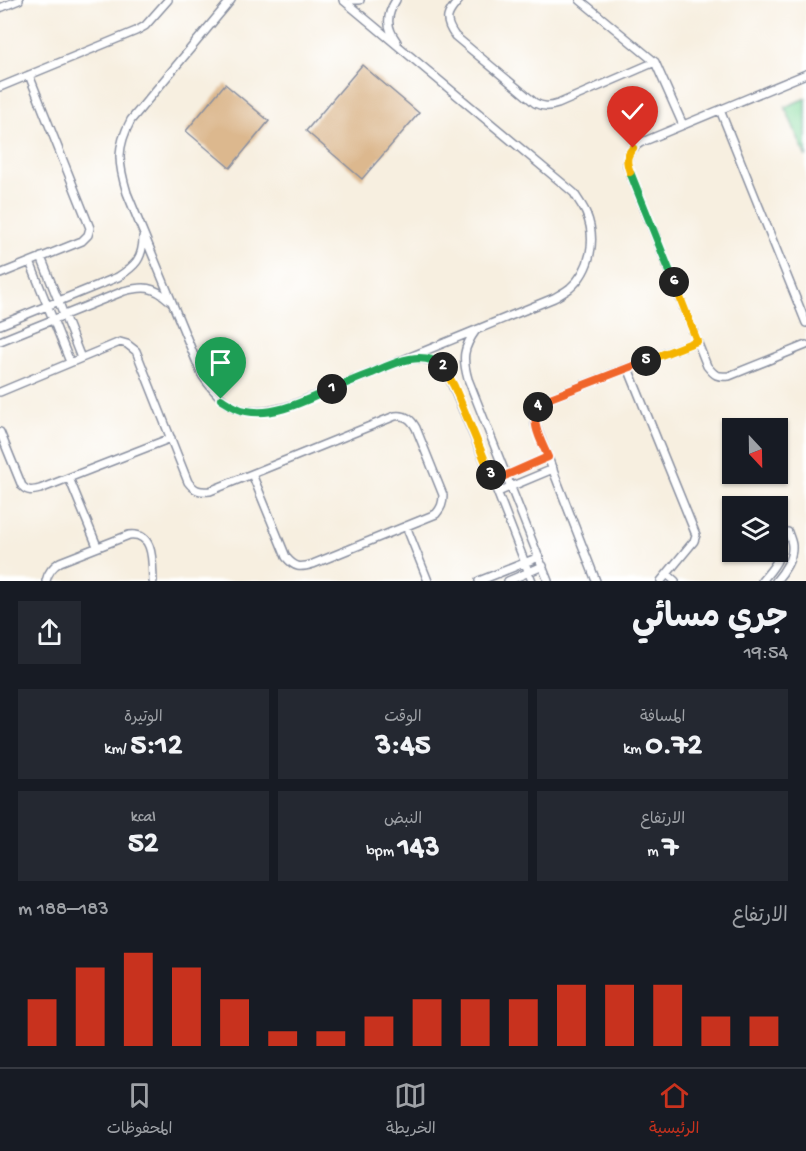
<!DOCTYPE html>
<html lang="ar">
<meta charset="utf-8">
<style>
:root{--surface:#171b24;--page:#242831;--text:#f1f3f6;--muted:#9ea1a6;--line:#363941;--accent:#c8321e}
body{margin:0;font-family:"Gochi Hand","Playpen Sans Arabic",sans-serif;background:var(--page);color:var(--text);direction:rtl;height:100vh;display:flex;flex-direction:column;font-size:22px;white-space:nowrap}
*{box-sizing:border-box;margin:0}
p{font-size:20px;color:var(--muted)}
.icon{flex:none;width:33px;height:33px;fill:none;stroke:currentColor;stroke-width:2;stroke-linecap:round;stroke-linejoin:round}
.map{position:relative;height:581px;overflow:hidden;direction:ltr}
.sheet{display:flex;flex-direction:column;background:var(--surface);flex:1}
.sheet>*{flex:none}
.needle{width:39px;rotate:158deg}
.buttons{position:absolute;left:722px;top:418px;display:grid;gap:12px}
.buttons a{display:grid;place-items:center;width:66px;height:66px;border-radius:0px;background:var(--surface);box-shadow:0 2px 4px #0004;font-size:30px}
.pin{position:absolute;display:grid;place-items:center;width:51px;height:51px;color:#fff;margin:-62px -26px;border-radius:50% 50% 50% 0;rotate:-45deg;box-shadow:0 0 6px #0007}
.pin .icon{rotate:45deg}
.km{position:absolute;width:30px;height:30px;margin:-15px;border-radius:50%;background:#222;color:#fff;font-size:16px;line-height:30px;text-align:center}
.round{display:grid;place-items:center;flex:none;width:63px;height:63px;border-radius:0px;background:var(--page)}
.head{display:flex;align-items:center;justify-content:space-between;height:102px;padding:0 18px}
h1{font-size:33px;font-weight:700;line-height:45px}
.figures{display:grid;grid-template-columns:repeat(3,1fr);gap:9px;height:102px;padding:6px 18px}
.figures div{display:grid;align-content:center;border-radius:0px;background:var(--page);text-align:center}
.figures b{font-size:30px;font-weight:700}
.figures small{font-size:16px;font-weight:400}
.figures p{font-size:16px}
.chart{height:168px;padding:12px 18px}
.chart p{display:flex;justify-content:space-between}
.chart svg{width:100%;height:108px;margin-top:6px;stroke:var(--accent);stroke-width:6}
.menu{display:flex;justify-content:space-around;align-items:center;height:84px;border-top:2px solid var(--line);background:var(--surface);font-size:16px;color:var(--muted)}
.menu a{display:grid;justify-items:center;gap:3px}
.menu .on{color:var(--accent)}
.map>svg:first-child{display:block}
</style>
<div class="map">
<svg width="806" height="581" viewBox="0 0 806 581">
<rect width="100%" height="100%" fill="#fff"/>
<filter id="ink" filterUnits="userSpaceOnUse"><feTurbulence type="fractalNoise" baseFrequency=".0167" numOctaves="2"/><feDisplacementMap in="SourceGraphic" scale="12" xChannelSelector="R" yChannelSelector="G"/><feConvolveMatrix kernelMatrix="1 2 1 2 8 2 1 2 1" color-interpolation-filters="sRGB"/></filter>
<filter id="wash" filterUnits="userSpaceOnUse"><feTurbulence type="fractalNoise" baseFrequency=".008" numOctaves="4" result="noise"/><feDisplacementMap in="SourceGraphic" scale="24" xChannelSelector="R" yChannelSelector="G"/><feGaussianBlur stdDeviation="1.35" result="paint"/><feColorMatrix in="noise" values="0 0 0 0 0 0 0 0 0 0 0 0 0 0 0 0 0 1.4 0 .05"/><feComposite in="paint" operator="in"/></filter>
<g filter="url(#wash)">
<rect width="100%" height="100%" fill="#f7efe0"/>
<!-- green -->
<path fill="#84da9e" stroke="#50847e" stroke-width="1.5" d="M 806,98 L 806,157 L 785,107 Z"/>
<g id="blocks">
<!-- building -->
<path fill="#dcb88e" d="M 362,65 L 419,113 L 362,179 L 306,131 Z
M 225,84 L 269,121 L 230,168 L 186,131 Z"/>
</g>
</g>
<g filter="url(#ink)">
<use href="#blocks" fill-opacity="0" stroke="#898f9f" stroke-width="1.5"/>
<g fill="none" stroke-linecap="round" stroke-linejoin="round">
<defs>
<path id="street" d="M 231,0 L 131,120 C 116,148 118,163 127,193 L 202,375 C 228,414 249,418 293,405 L 554,298 C 559,295 565,292 570,288 C 591,270 597,239 586,213 C 583,206 578,200 574,193 L 343,0
M 352,0 L 360,0
M 396,0 C 386,16 386,27 397,42
M 459,0 C 447,14 443,19 455,36 L 535,103 C 543,107 549,107 558,104 L 655,62
M 580,0 L 655,62 L 683,125
M 0,8 L 19,0
M 806,74 L 640,143 C 631,149 627,154 627,165 L 707,366 C 715,376 717,377 729,376 L 806,345
M 0,87 L 136,31 L 145,26 L 168,0
M 720,110 L 806,323
M 41,257 L 81,358
M 30,262 L 70,362
M 0,274 L 82,241 L 88,235 L 90,228 L 29,75
M 0,325 L 118,277 C 135,266 143,259 143,237
M 476,330 C 463,348 462,358 468,379 L 548,581
M 0,341 L 124,291 C 144,286 153,286 169,300
M 411,359 C 427,357 439,362 448,375 L 493,481 L 532,581
M 628,368 L 696,535 L 694,541 L 661,581
M 0,392 L 120,342 L 127,344 L 136,351 L 188,482 C 195,491 200,492 210,491 L 395,416 C 406,415 411,419 416,428 L 443,495 C 443,504 441,508 436,514 L 313,564 C 300,568 295,568 286,557 L 252,474
M 0,432 L 22,486 C 28,492 32,491 40,489 L 171,438
M 69,478 L 97,546
M 493,481 L 548,457
M 498,492 L 553,469
M 406,526 L 428,581
M 667,574 L 675,581
M 46,581 C 48,572 52,567 60,562 L 129,535 C 155,532 152,563 153,581
M 479,581 L 539,557
M 508,581 L 543,566
M 596,581 L 535,424 C 534,414 537,407 545,400 L 697,341
M 762,581 C 776,564 783,559 777,536
M 776,581 C 784,572 793,558 792,546 C 792,541 789,536 788,532"/>
</defs>
<!-- street casing -->
<use href="#street" stroke="#898f9f" stroke-width="10"/>
<!-- street -->
<use href="#street" stroke="#fff" stroke-width="7"/>
</g>
</g>
<g fill="none" stroke-linecap="round" stroke-linejoin="round" filter="url(#ink)">
<defs>
<path id="split-1" d="M 221,399 C 229,404 237,410 246,411 C 276,417 306,400 332,389"/>
<path id="split-2" d="M 332,389 C 345,384 358,378 372,373 C 392,364 423,348 443,367"/>
<path id="split-3" d="M 443,367 L 448,375 L 454,386 L 491,475"/>
<path id="split-4" d="M 491,475 L 493,481 L 548,457 C 542,442 530,424 538,407"/>
<path id="split-5" d="M 538,407 L 545,400 L 646,361"/>
<path id="split-6" d="M 646,361 L 697,341 L 674,282"/>
<path id="split-7" d="M 630,172 L 674,282"/>
<path id="split-8" d="M 630,172 C 626,162 626,156 633,148"/>
</defs>
<!-- split-1 casing -->
<use href="#split-1" stroke="#fff" stroke-width="12"/>
<!-- split-2 casing -->
<use href="#split-2" stroke="#fff" stroke-width="12"/>
<!-- split-3 casing -->
<use href="#split-3" stroke="#fff" stroke-width="12"/>
<!-- split-4 casing -->
<use href="#split-4" stroke="#fff" stroke-width="12"/>
<!-- split-5 casing -->
<use href="#split-5" stroke="#fff" stroke-width="12"/>
<!-- split-6 casing -->
<use href="#split-6" stroke="#fff" stroke-width="12"/>
<!-- split-7 casing -->
<use href="#split-7" stroke="#fff" stroke-width="12"/>
<!-- split-8 casing -->
<use href="#split-8" stroke="#fff" stroke-width="12"/>
<!-- split-1 -->
<use href="#split-1" stroke="#22a559" stroke-width="8"/>
<!-- split-2 -->
<use href="#split-2" stroke="#22a559" stroke-width="8"/>
<!-- split-3 -->
<use href="#split-3" stroke="#f5b400" stroke-width="8"/>
<!-- split-4 -->
<use href="#split-4" stroke="#f0652b" stroke-width="8"/>
<!-- split-5 -->
<use href="#split-5" stroke="#f0652b" stroke-width="8"/>
<!-- split-6 -->
<use href="#split-6" stroke="#f5b400" stroke-width="8"/>
<!-- split-7 -->
<use href="#split-7" stroke="#22a559" stroke-width="8"/>
<!-- split-8 -->
<use href="#split-8" stroke="#f5b400" stroke-width="8"/>
</g>
</svg>
<div class="buttons">
<a><svg class="needle" viewBox="-14 -14 28 28"><path d="M0-13l5 13h-10z" fill="#e53935"/><path d="M0 13l5-13h-10z" fill="#9ea1a6"/></svg></a>
<a><svg class="icon" aria-label="layers" viewBox="0 0 24 24"><path d="M12 4l9 5-9 5-9-5zM3 14l9 5 9-5"/></svg></a>
</div>
<div class="pin" style="left:221px;top:399px;background:#1e9e55"><svg class="icon" aria-label="arrive" viewBox="0 0 24 24"><path d="M6 21V4h12l-3 4 3 4H6"/></svg></div>
<div class="pin" style="left:633px;top:148px;background:#d93025"><svg class="icon" aria-label="check" viewBox="0 0 24 24"><path d="M5 12l5 5 9-10"/></svg></div>
<b class="km" style="left:332px;top:389px">1</b>
<b class="km" style="left:443px;top:367px">2</b>
<b class="km" style="left:491px;top:475px">3</b>
<b class="km" style="left:538px;top:407px">4</b>
<b class="km" style="left:646px;top:361px">5</b>
<b class="km" style="left:674px;top:282px">6</b>
</div>
<section class="sheet">
<div class="head"><div><h1>جري مسائي</h1><p>19:54</p></div><a class="round"><svg class="icon" aria-label="share" viewBox="0 0 24 24"><path d="M12 15V3M7 8l5-5 5 5M5 13v7h14v-7"/></svg></a></div>
<div class="figures">
<div><p>المسافة</p><b>0.72<small> km</small></b></div>
<div><p>الوقت</p><b>3:45</b></div>
<div><p>الوتيرة</p><b>5:12<small> /km</small></b></div>
</div>
<div class="figures">
<div><p>الارتفاع</p><b>7<small> m</small></b></div>
<div><p>النبض</p><b>143<small> bpm</small></b></div>
<div><p>kcal</p><b>52</b></div>
</div>
<div class="chart"><p><span>الارتفاع</span>183–188 m</p>
<svg viewBox="0 0 160 44" preserveAspectRatio="none"><path d="M5 44V25M15 44V12M25 44V6M35 44V12M45 44V25M55 44V38M65 44V38M75 44V32M85 44V25M95 44V25M105 44V25M115 44V19M125 44V19M135 44V19M145 44V32M155 44V32"/></svg>
</div>
</section>
<nav class="menu">
<a class="on"><svg class="icon" aria-label="home" viewBox="0 0 24 24"><path d="M3 11l9-7 9 7M6 9v11h12V9"/></svg>الرئيسية</a>
<a><svg class="icon" aria-label="map" viewBox="0 0 24 24"><path d="M3 6l6-2 6 2 6-2v14l-6 2-6-2-6 2zM9 4v14M15 6v14"/></svg>الخريطة</a>
<a><svg class="icon" aria-label="saved" viewBox="0 0 24 24"><path d="M7 4h10v16l-5-4-5 4z"/></svg>المحفوظات</a>
</nav>
